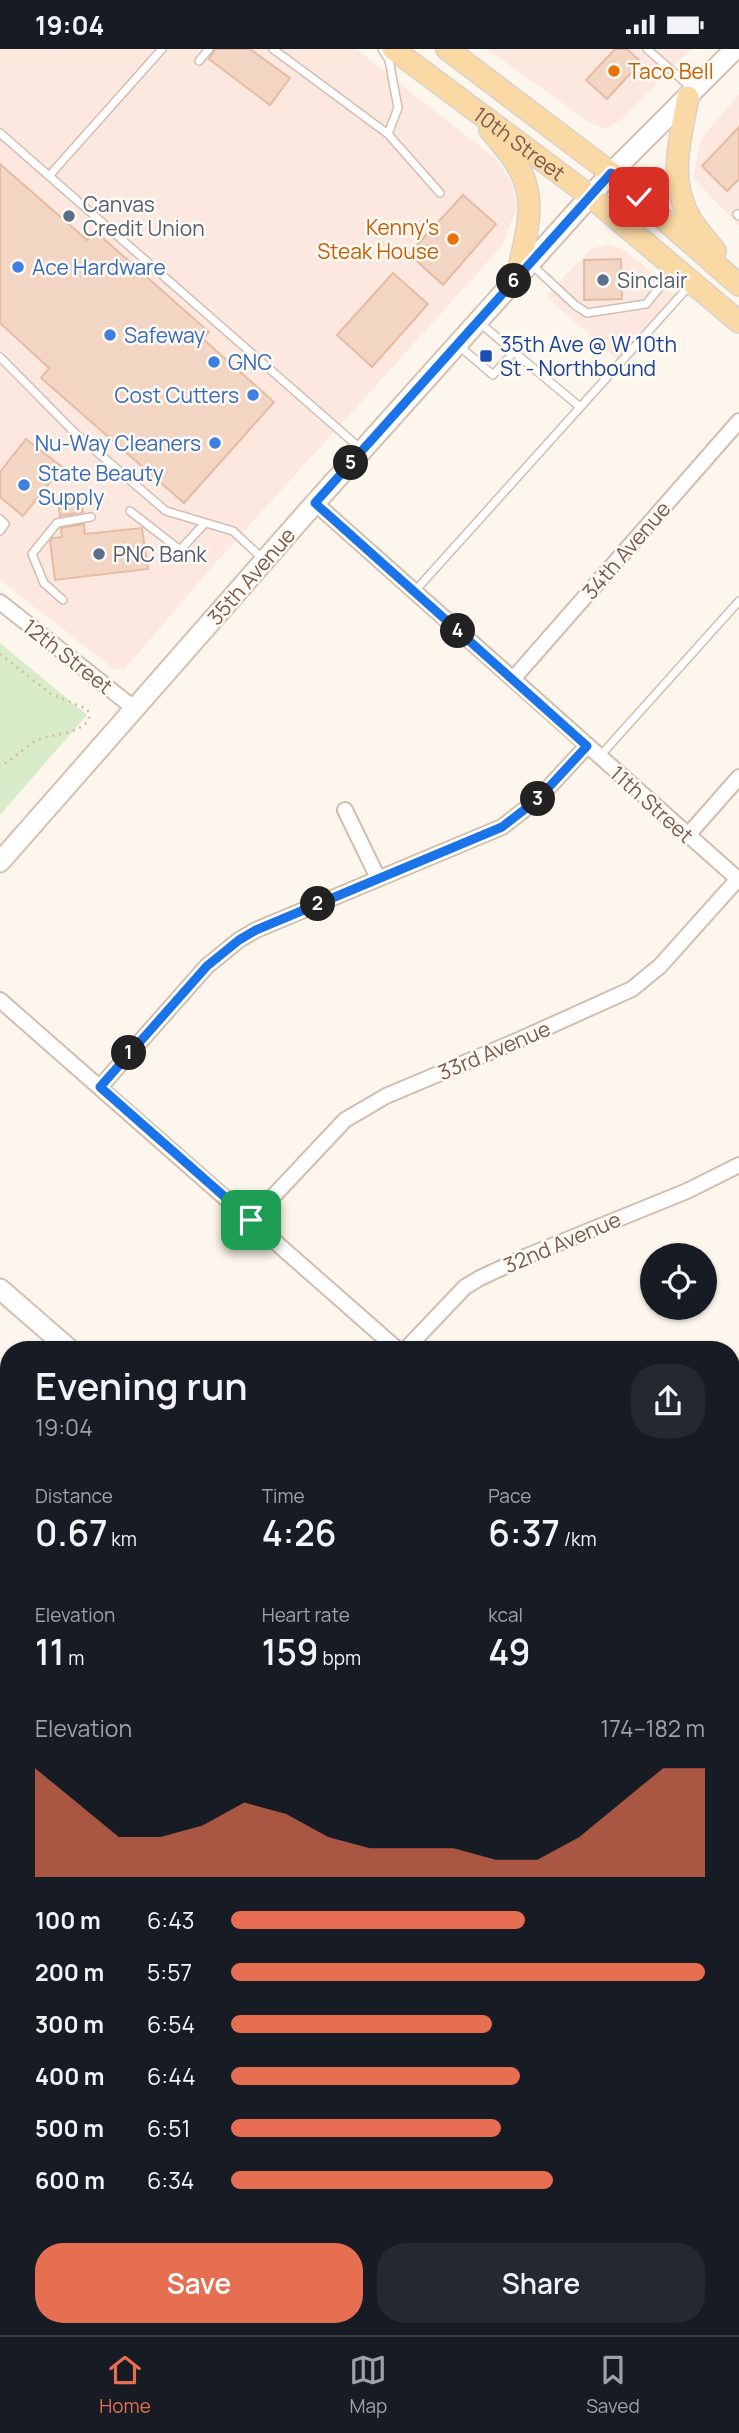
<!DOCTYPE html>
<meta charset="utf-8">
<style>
:root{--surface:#171b24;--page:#242831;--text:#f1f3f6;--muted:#9ea1a6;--line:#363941;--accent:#e76f51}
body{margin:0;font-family:Manrope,sans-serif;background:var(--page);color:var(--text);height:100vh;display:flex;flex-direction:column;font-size:26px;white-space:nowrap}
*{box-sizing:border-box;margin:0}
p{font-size:23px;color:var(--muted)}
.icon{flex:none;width:38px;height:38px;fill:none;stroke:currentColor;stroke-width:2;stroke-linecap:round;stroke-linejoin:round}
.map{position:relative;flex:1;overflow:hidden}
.details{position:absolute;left:0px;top:1292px;width:740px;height:996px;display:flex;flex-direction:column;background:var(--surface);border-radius:28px 28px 0 0;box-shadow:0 2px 5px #0004}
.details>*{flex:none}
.fabs{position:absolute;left:640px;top:1194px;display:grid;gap:14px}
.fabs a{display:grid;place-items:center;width:77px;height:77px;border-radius:50%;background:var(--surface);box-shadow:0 2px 5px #0004;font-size:35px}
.pin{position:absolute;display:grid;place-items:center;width:60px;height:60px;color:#fff;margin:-30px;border-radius:14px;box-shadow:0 4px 10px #0006}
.km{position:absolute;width:35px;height:35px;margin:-18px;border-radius:50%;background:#222;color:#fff;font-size:19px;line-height:35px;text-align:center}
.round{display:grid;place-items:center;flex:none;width:74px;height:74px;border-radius:28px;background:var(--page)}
.overview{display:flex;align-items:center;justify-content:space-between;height:119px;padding:0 35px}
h1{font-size:38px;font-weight:600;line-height:52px}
.stats{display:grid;grid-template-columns:repeat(3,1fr);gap:10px;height:119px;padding:7px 35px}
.stats div{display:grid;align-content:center}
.stats b{font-size:35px;font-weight:600}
.stats small{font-size:19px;font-weight:400}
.stats p{font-size:19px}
.chart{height:196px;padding:14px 35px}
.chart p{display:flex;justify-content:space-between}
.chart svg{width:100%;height:126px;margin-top:7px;fill:var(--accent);opacity:.7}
.action{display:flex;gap:14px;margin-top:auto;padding:14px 35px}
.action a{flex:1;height:80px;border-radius:28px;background:var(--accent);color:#fff;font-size:28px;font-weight:600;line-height:80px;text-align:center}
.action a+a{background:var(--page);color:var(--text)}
ul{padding:0 35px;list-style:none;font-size:23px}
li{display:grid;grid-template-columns:112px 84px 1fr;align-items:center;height:52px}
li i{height:18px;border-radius:9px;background:var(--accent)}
.status{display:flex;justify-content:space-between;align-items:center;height:49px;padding:0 35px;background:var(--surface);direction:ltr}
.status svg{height:19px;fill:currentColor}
.menu{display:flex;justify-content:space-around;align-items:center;height:98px;border-top:2px solid var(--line);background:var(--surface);font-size:19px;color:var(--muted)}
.menu a{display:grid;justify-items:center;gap:4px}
.menu .current{color:var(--accent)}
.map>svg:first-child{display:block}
</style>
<div class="status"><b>19:04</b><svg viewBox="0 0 49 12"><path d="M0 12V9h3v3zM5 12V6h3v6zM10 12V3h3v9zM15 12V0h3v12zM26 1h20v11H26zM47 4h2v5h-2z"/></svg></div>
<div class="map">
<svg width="739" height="2286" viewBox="0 0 739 2286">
<rect width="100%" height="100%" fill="#fdf6ec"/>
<!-- commercial -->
<path fill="#fde8e0" d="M 0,0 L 356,0 L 498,112 L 513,136 L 516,160 L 502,197 L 217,512 L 124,621 L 114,620 L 0,531 Z
M 487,0 L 691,0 L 622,70 L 606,80 L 590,74 Z
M 739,45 L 739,177 L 693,129 L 701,90 Z
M 609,195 L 624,201 L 643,216 L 678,250 L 621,314 L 546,247 L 591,200 Z"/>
<!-- education -->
<path fill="#f3e8fa" d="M 732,1926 L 739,1932 L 739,2286 L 596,2286 L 591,2279 L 732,2278 Z"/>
<!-- green -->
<path fill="#d8ecc9" d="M 0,594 L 87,666 L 0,766 Z"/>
<!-- building -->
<path fill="#f3d5c3" stroke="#e6bba3" stroke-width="2" d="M 215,0 L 250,0 L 290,29 L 270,56 L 209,10 Z
M 615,0 L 627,0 L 641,13 L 607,50 L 586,31 Z
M 739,78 L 739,130 L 727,142 L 702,117 Z
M 0,115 L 87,191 L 95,182 L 209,283 L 203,290 L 274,353 L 184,454 L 41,329 L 49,319 L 0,274 Z
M 463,146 L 496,175 L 443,236 L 409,205 Z
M 621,210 L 622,250 L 584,251 L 584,211 Z
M 393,224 L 428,255 L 372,318 L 337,286 Z
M 26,390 L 62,418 L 23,467 L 0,448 L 0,423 Z
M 81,448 L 83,463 L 60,467 L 58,451 Z
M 84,475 L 85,485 L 142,479 L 148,520 L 55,531 L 50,492 L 53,489 L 62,488 L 61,479 Z"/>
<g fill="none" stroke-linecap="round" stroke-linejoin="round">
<defs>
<path id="lane" d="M 273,0 L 388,85 L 440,144
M 382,0 L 389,11 L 398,59 L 388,85
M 647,0 L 694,41
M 199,12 L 209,0
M 0,84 L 361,400
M 49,127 L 162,0
M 737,165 L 739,167
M 531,215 L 575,256 L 587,264 L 646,255 L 673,222
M 458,296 L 493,326 L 514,303 L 479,273
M 514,303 L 580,358
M 0,308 L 76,385 L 166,462 L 233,482 L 264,511
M 130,462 L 180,501 L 205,474
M 0,470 L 5,475 L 0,482
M 415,542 L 690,236
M 63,551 L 44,534 L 32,505 L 57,474 L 91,468
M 600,707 L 739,552"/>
<path id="street" d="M 315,454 L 739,831
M 0,553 L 135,660
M 513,630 L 739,372
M 345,761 L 378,829
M 688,786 L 739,728
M 0,951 L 397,1300
M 100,1038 L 207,917 L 239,891 L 256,881 L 502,778 L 538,750 L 587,697
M 251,1171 L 345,1071 L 386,1047 L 521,990 L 632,940 L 660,917 L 738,830
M 406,1300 L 465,1238 L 480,1229 L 527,1207 L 687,1142 L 739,1116
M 732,1366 L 739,1358
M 0,1502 L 9,1490
M 0,2118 L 9,2110
M 566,2278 L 572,2286
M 127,2286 L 136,2278
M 494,2286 L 501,2278"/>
<path id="secondary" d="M 0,813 L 315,454 L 611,124 L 735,0
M 0,1240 L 69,1300
M 732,1886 L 739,1892"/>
<g id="primary">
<path id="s1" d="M 393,0 L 590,147 L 739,273"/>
<path d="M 447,0 L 611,124 L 739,236"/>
<path d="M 688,48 C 680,92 667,130 691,171 C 698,182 707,192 715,202"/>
<path d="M 490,81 C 502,95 517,112 524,130 C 536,161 523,198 517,229"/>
</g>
</defs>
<!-- lane casing -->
<use href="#lane" stroke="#d1beb0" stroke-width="10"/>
<!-- street casing -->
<use href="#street" stroke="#d1beb0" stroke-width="18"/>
<!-- secondary casing -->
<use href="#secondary" stroke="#d6c0b0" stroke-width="23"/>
<!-- primary casing -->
<use href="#primary" stroke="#dad1cd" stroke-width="24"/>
<!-- path -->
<path stroke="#d9b8a5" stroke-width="2.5" stroke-dasharray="2 5" stroke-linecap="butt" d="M 651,133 L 659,122
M 0,605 L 51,645 L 87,660 L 89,664 L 89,671 C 76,686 59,684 43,689 C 26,694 16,710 0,717"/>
<!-- lane -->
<use href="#lane" stroke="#fff" stroke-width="7"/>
<!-- street -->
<use href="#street" stroke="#fff" stroke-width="14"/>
<!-- secondary -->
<use href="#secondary" stroke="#fff" stroke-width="19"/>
<!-- primary -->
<use href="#primary" stroke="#fbd9a5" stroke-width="21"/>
</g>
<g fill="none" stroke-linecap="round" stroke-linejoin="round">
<defs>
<path id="route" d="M 251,1171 L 100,1038 L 207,917 L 239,891 L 256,881 L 502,778 L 538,750 L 587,697 L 315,454 L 611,124 L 639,148"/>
</defs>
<!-- route casing -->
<use href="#route" stroke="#fff" stroke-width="14"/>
<!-- route -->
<use href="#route" stroke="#1a73e8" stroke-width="9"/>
</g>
<!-- markers -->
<g fill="#e8710a" stroke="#fffaf3" stroke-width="2.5">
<circle cx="614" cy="22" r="7"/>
<circle cx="453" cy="190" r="7"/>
</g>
<g fill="#5c6f8a" stroke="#fffaf3" stroke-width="2.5">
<circle cx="69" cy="167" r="7"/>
<circle cx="603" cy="231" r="7"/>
<circle cx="99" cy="505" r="7"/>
</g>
<g fill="#3f7fe0" stroke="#fffaf3" stroke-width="2.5">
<circle cx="18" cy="218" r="7"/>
<circle cx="110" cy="286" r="7"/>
<circle cx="214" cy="313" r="7"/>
<circle cx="253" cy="346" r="7"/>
<circle cx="215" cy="394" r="7"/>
<circle cx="24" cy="436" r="7"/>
</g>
<rect fill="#1a4fb4" stroke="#fffaf3" stroke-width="2.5" x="479" y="300" width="14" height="14" rx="3.5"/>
<g text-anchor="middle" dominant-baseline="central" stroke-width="5" stroke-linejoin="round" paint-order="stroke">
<!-- food labels -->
<g font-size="21" fill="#c56008" stroke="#fffaf3" text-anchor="start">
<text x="628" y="22">Taco Bell</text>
<text x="439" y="178" text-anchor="end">Kenny's<tspan x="439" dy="24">Steak House</tspan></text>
</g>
<!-- street labels -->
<g font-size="21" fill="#7a5c4d" stroke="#fffaf3">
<text stroke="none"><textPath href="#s1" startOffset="158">10th Street</textPath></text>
<text transform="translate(626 501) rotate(-49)">34th Avenue</text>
<text transform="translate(251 527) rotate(-49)">35th Avenue</text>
<text transform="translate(68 607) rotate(38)">12th Street</text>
<text transform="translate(652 755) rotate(42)">11th Street</text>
<text transform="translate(494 1001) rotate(-23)">33rd Avenue</text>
<text transform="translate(562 1193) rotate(-23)">32nd Avenue</text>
</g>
<!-- service labels -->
<g font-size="21" fill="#4e5e75" stroke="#fffaf3" text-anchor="start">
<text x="83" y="155">Canvas<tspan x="83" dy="24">Credit Union</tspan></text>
<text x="617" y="231">Sinclair</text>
<text x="113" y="505">PNC Bank</text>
</g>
<!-- shop labels -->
<g font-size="21" fill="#366cbe" stroke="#fffaf3" text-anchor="start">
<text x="32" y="218">Ace Hardware</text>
<text x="124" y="286">Safeway</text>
<text x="228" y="313">GNC</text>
<text x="239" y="346" text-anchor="end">Cost Cutters</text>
<text x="201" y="394" text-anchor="end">Nu-Way Cleaners</text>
<text x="38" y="424">State Beauty<tspan x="38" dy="24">Supply</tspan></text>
</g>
<!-- transit labels -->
<g font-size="21" fill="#164399" stroke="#fffaf3" text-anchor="start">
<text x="500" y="295">35th Ave @ W 10th<tspan x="500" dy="24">St - Northbound</tspan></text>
</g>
</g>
</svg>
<div class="fabs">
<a><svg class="icon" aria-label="locate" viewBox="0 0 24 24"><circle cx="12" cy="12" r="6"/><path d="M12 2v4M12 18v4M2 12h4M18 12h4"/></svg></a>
</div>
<div class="pin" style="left:251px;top:1171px;background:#1e9e55"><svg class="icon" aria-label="arrive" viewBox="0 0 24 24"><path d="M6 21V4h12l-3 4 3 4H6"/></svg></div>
<div class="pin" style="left:639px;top:148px;background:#d93025"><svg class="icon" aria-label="check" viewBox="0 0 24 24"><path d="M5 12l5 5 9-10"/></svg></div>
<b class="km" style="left:129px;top:1004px">1</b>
<b class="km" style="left:318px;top:855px">2</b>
<b class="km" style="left:538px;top:750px">3</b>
<b class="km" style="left:458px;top:582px">4</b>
<b class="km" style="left:351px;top:414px">5</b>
<b class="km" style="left:514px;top:232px">6</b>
<section class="details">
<div class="overview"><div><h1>Evening run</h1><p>19:04</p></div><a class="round"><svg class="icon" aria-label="share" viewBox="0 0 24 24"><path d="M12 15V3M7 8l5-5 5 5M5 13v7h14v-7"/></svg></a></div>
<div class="stats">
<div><p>Distance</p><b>0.67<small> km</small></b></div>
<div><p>Time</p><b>4:26</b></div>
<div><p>Pace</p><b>6:37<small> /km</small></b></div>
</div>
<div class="stats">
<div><p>Elevation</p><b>11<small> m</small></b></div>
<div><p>Heart rate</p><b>159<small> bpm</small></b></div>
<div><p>kcal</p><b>49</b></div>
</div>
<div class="chart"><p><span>Elevation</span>174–182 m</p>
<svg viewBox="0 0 160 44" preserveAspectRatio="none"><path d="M0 44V6L10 18L20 30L30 30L40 26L50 18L60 22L70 30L80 34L90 34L100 34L110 38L120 38L130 30L140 18L150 6L160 6V44z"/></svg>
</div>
<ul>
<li><b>100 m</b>6:43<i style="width:62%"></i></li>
<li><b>200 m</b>5:57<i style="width:100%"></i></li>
<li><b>300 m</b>6:54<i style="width:55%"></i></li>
<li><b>400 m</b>6:44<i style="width:61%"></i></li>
<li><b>500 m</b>6:51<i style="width:57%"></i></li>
<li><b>600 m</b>6:34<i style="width:68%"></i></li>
</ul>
<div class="action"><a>Save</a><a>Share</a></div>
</section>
</div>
<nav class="menu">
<a class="current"><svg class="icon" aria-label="home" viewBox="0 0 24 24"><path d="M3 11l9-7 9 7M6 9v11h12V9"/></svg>Home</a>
<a><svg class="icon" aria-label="map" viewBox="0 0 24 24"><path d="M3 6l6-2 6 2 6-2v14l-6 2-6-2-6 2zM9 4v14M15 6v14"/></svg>Map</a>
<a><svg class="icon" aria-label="saved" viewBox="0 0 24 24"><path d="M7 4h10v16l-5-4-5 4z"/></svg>Saved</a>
</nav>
